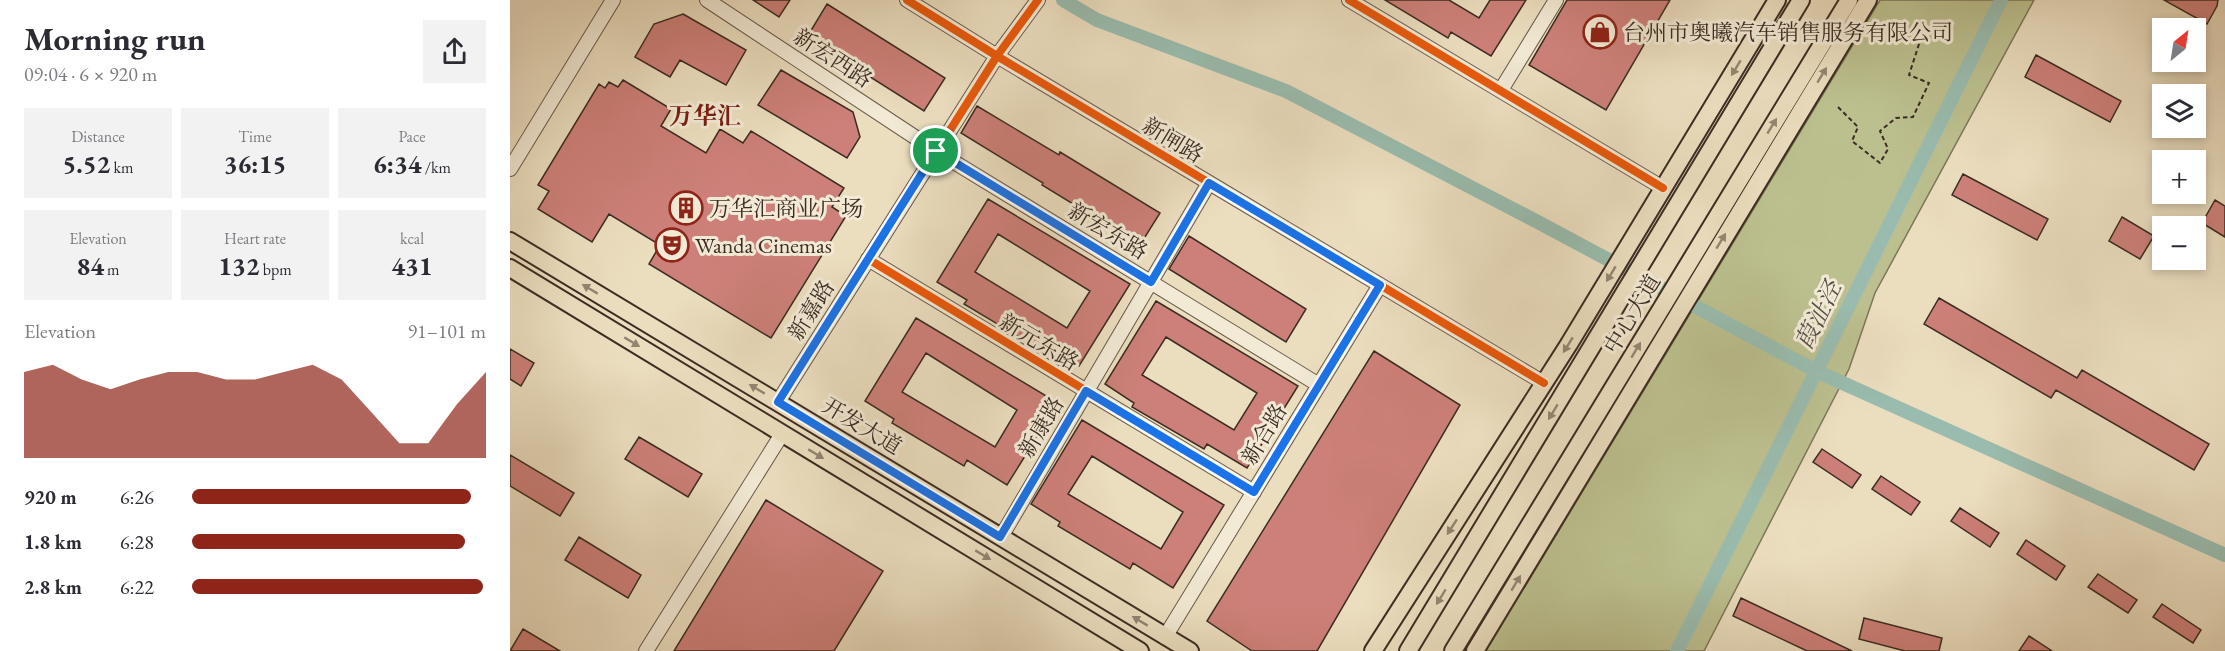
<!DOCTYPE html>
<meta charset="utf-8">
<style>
:root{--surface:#fff;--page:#f2f2f3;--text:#2b2b33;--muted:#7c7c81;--accent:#8f2418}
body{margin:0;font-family:"EB Garamond","Noto Serif SC",serif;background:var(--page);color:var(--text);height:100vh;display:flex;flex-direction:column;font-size:22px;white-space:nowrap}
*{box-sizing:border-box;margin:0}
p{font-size:20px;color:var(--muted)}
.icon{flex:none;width:33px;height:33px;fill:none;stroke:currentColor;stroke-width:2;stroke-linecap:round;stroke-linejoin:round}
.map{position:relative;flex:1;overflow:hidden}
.details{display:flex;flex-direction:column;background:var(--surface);width:510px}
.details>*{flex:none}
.needle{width:39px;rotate:30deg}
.fabs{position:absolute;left:1642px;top:18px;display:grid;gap:12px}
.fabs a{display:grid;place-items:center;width:54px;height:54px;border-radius:0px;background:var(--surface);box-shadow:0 3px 9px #0003;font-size:30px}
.pin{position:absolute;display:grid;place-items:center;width:51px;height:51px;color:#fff;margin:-26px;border:3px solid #fff;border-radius:50%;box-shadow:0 2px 6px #0007}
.round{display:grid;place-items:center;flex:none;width:63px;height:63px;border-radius:0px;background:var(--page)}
.head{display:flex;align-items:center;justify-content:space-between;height:102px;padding:0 24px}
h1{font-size:33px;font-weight:700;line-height:45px}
.stats{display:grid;grid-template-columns:repeat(3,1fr);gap:9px;height:102px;padding:6px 24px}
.stats div{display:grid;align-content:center;border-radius:0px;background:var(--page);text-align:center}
.stats b{font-size:26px;font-weight:700}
.stats small{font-size:16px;font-weight:400}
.stats p{font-size:16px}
.chart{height:168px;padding:12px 24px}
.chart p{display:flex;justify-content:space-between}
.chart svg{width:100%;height:108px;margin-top:6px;fill:var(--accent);opacity:.7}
ul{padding:0 24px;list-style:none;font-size:20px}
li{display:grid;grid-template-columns:96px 72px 1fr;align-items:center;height:45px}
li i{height:15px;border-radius:8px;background:var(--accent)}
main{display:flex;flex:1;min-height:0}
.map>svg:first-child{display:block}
</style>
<main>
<section class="details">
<div class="head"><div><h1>Morning run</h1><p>09:04 · 6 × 920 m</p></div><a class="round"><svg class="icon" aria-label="share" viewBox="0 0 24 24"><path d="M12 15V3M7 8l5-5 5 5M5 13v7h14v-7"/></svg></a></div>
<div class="stats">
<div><p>Distance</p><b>5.52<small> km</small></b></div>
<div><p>Time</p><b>36:15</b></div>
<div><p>Pace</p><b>6:34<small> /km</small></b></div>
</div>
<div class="stats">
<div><p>Elevation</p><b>84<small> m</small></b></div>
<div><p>Heart rate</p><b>132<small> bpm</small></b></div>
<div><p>kcal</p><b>431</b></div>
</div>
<div class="chart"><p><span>Elevation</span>91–101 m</p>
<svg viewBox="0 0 160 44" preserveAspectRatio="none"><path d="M0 44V9L10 6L20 12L30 16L40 12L50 9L60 9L70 12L80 12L90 9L100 6L110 12L120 25L130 38L140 38L150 22L160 9V44z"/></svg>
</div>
<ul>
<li><b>920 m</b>6:26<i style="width:95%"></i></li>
<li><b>1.8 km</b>6:28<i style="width:93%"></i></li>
<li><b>2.8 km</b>6:22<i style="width:99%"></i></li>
</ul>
</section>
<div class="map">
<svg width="1715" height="651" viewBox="0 0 1715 651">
<rect width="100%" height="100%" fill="#ebdebf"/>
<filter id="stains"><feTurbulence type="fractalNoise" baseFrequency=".00333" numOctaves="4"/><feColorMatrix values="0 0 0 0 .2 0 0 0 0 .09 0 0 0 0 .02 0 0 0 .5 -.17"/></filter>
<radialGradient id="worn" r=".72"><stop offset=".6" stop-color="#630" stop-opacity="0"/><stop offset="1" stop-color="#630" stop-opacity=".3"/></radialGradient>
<!-- green -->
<path fill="#bcc08f" stroke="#7c7659" stroke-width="1.5" d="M 1370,0 L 1524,0 L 1365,293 L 1339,369 L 1194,651 L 976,651 Z"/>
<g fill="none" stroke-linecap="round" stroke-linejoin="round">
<!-- canal -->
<path stroke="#99bcae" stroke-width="14" d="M 553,0 L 587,20 L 776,91 L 1026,221 L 1306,371 L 1715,555
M 1167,651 L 1491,0"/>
</g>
<!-- building -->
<path fill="#cd8079" stroke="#3c2c23" stroke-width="1.5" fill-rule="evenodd" d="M 243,0 L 280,0 L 269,17 Z
M 875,0 L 939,0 L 969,18 L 980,0 L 1016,0 L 981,56 L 941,32 L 938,38 Z
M 1057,0 L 1160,0 L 1096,110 L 1019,65 Z
M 1654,0 L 1708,0 L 1707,6 L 1697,24 Z
M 317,4 L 435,78 L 414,111 L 297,37 Z
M 173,14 L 236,50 L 216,85 L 170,60 L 160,77 L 125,57 L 144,24 Z
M 1526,55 L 1611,101 L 1600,122 L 1515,77 Z
M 271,70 L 343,112 L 350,137 L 337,158 L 248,105 Z
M 113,80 L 161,109 L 151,126 L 196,153 L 210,129 L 233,143 L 241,131 L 334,188 L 322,207 L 336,216 L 261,338 L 139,264 L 150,245 L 99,214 L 82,242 L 28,209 L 39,191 L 28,185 L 89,84 L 95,88 L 99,82 L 108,87 Z
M 467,106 L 549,155 L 550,152 L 650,213 L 630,245 L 532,185 L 533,183 L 451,133 Z
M 1453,174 L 1538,219 L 1527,240 L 1442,195 Z
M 478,199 L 620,284 L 569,366 L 530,341 L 526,347 L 454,304 L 457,300 L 427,282 ZM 488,234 L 580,291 L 557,328 L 465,272 Z
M 1705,200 L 1715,206 L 1715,237 L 1692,223 Z
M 1612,217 L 1644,236 L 1630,259 L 1599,241 Z
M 679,236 L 796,309 L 776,342 L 659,269 Z
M 1429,298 L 1567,378 L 1572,370 L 1699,444 L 1684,470 L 1546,390 L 1541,398 L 1414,324 Z
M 646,301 L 788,386 L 737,468 L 697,444 L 694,449 L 622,407 L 624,403 L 595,384 ZM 656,337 L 747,393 L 724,430 L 632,375 Z
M 406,318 L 548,403 L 497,485 L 457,460 L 454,466 L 382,423 L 384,419 L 355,401 ZM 416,353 L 507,410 L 485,447 L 392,392 Z
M 0,349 L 24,363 L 11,386 L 0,379 Z
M 864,351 L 950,405 L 807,651 L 742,651 L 697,621 Z
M 572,420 L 714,505 L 663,588 L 623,563 L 620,569 L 548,526 L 550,522 L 521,504 ZM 582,456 L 673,512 L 651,549 L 558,494 Z
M 129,437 L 192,474 L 178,497 L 115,459 Z
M 1312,449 L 1351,475 L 1342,488 L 1303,462 Z
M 0,455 L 64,493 L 50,516 L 0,486 Z
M 1371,476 L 1410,502 L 1401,515 L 1362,489 Z
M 256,500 L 373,571 L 324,651 L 164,651 Z
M 1450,508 L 1489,533 L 1480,547 L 1441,521 Z
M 69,537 L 131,575 L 118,598 L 55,560 Z
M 1516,540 L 1555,566 L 1546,580 L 1507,554 Z
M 1588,574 L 1627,600 L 1618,613 L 1578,587 Z
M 1231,598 L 1342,651 L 1297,651 L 1223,616 Z
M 1652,604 L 1691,630 L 1683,643 L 1643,617 Z
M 1354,618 L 1432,638 L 1429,651 L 1395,651 L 1349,639 Z
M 13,629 L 50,651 L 0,651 Z
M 1519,636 L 1542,651 L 1509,651 Z"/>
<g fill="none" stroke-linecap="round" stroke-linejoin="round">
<defs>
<path id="minor" d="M 197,0 L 426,151 L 809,385
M 397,0 L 487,56 L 1034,383
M 839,0 L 1153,188
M 991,90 L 1046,0
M 0,169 L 103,0
M 358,259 L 744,492
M 268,402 L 487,56 L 528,0
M 491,537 L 699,183
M 655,637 L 870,285
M 136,651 L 272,434"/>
<path id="major" d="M 0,241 L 680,651
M 0,268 L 630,651
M 863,651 L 1059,344 L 1267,0
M 898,651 L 1291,0
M 943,651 L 1339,0
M 965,651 L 1358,0"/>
</defs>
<!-- minor casing -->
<use href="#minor" stroke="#68584a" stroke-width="16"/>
<!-- major casing -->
<use href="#major" stroke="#3c2c23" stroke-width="20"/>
<!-- path -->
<path stroke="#3c2c23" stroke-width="2" stroke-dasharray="4.5 3" stroke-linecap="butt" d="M 1328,107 L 1348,127 L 1342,141 L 1370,163 L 1378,149 L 1370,131 L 1386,118 L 1403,117 L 1419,83 L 1399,75 L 1410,41"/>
<!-- minor -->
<use href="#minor" stroke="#f2ead5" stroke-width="14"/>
<!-- major -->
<use href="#major" stroke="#ebdebf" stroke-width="16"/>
<defs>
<path id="cycleway" d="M 397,0 L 487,56 L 1034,383
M 839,0 L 1153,188
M 358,259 L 744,492
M 268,402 L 487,56 L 528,0"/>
</defs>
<!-- cycleway casing -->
<use href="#cycleway" stroke="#f2ead5" stroke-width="11"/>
<!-- cycleway -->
<use href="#cycleway" stroke="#e8590c" stroke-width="8"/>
</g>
<!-- one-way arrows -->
<defs><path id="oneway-solid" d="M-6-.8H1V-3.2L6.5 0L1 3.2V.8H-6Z" transform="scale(1.5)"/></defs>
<g fill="#948571">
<use href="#oneway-solid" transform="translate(1226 68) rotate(121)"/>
<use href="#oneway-solid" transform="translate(1312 75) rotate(-59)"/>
<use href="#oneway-solid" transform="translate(1262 126) rotate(-59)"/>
<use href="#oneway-solid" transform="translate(1211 241) rotate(-59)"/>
<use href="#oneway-solid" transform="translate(1101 274) rotate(121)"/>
<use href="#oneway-solid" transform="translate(80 289) rotate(-149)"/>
<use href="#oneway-solid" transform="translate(122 342) rotate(31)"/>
<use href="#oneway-solid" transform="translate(1058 345) rotate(122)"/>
<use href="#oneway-solid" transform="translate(1126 350) rotate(-59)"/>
<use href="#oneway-solid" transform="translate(247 389) rotate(-149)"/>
<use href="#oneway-solid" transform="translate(1043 412) rotate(121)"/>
<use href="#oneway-solid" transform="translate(306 454) rotate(31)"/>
<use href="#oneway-solid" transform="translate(942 527) rotate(123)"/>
<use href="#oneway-solid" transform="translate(473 555) rotate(31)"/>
<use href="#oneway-solid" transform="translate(1006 583) rotate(-59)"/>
<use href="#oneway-solid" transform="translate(931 597) rotate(121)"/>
<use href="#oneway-solid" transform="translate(630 621) rotate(-149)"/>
</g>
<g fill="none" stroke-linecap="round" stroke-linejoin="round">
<defs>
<path id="route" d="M 426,151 L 641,282 L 699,183 L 870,285 L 744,492 L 576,391 L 490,537 L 268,402 Z"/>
</defs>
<!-- route casing -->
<use href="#route" stroke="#fff" stroke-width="12"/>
<!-- route -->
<use href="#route" stroke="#1a73e8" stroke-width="8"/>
</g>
<!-- icons -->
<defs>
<symbol id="shop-ring" viewBox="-11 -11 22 22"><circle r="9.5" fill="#f2ead5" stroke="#8f2418" stroke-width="1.5"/><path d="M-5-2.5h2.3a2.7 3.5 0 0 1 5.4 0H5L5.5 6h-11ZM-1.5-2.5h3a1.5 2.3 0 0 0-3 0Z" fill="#8f2418"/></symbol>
<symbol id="building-ring" viewBox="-11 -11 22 22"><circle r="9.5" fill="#f2ead5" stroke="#8f2418" stroke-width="1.5"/><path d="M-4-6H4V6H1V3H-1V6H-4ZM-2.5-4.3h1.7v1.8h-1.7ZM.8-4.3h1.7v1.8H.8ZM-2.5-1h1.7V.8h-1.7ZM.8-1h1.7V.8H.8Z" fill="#8f2418"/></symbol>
<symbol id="theatre-ring" viewBox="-11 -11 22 22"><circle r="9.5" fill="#f2ead5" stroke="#8f2418" stroke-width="1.5"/><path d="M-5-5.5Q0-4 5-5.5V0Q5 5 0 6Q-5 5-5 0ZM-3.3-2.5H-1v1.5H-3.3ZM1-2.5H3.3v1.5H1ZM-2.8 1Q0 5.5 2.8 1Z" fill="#8f2418"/></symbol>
</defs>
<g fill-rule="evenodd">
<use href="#shop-ring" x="1071" y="13" width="38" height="38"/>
<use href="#building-ring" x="157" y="189" width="38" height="38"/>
<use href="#theatre-ring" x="143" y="226" width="38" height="38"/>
</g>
<g text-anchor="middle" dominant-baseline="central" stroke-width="6" stroke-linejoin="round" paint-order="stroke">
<!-- poi labels -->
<g font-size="22" fill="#3c2c23" stroke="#f2ead5" text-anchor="start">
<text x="1113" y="32">台州市奥曦汽车销售服务有限公司</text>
<text x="199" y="208">万华汇商业广场</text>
<text x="185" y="245">Wanda Cinemas</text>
</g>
<!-- street labels -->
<g font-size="22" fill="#3c2c23" stroke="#f2ead5">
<text transform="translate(323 58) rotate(33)">新宏西路</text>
<text transform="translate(663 140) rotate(31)">新闸路</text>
<text transform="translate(598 231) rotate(31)">新宏东路</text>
<text transform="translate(301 310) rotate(-58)">新嘉路</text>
<text transform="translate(1122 314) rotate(-59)">中心大道</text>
<text transform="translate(529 342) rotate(31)">新元东路</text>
<text transform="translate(352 426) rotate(31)">开发大道</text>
<text transform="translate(531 427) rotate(-59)">新康路</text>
<text transform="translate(754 434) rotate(-59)">新合路</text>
</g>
<!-- neighbourhood labels -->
<g font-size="24" font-weight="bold" fill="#7a1f14" stroke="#f2ead5">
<text x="195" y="115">万华汇</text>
</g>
<!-- water labels -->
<g font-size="24" font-style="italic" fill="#535046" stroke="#f2ead5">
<text transform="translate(1308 315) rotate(-64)">葭沚泾</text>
</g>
</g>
<rect width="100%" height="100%" filter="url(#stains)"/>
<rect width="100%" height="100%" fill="url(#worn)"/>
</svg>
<div class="fabs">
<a><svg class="needle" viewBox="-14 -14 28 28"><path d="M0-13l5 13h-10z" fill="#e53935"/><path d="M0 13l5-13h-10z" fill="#7c7c81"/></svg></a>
<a><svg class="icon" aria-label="layers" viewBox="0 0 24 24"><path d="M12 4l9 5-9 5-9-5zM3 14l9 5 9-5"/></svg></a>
<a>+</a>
<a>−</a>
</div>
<div class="pin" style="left:426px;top:151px;background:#1e9e55"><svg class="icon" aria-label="arrive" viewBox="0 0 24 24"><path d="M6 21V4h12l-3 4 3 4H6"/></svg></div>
</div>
</main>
